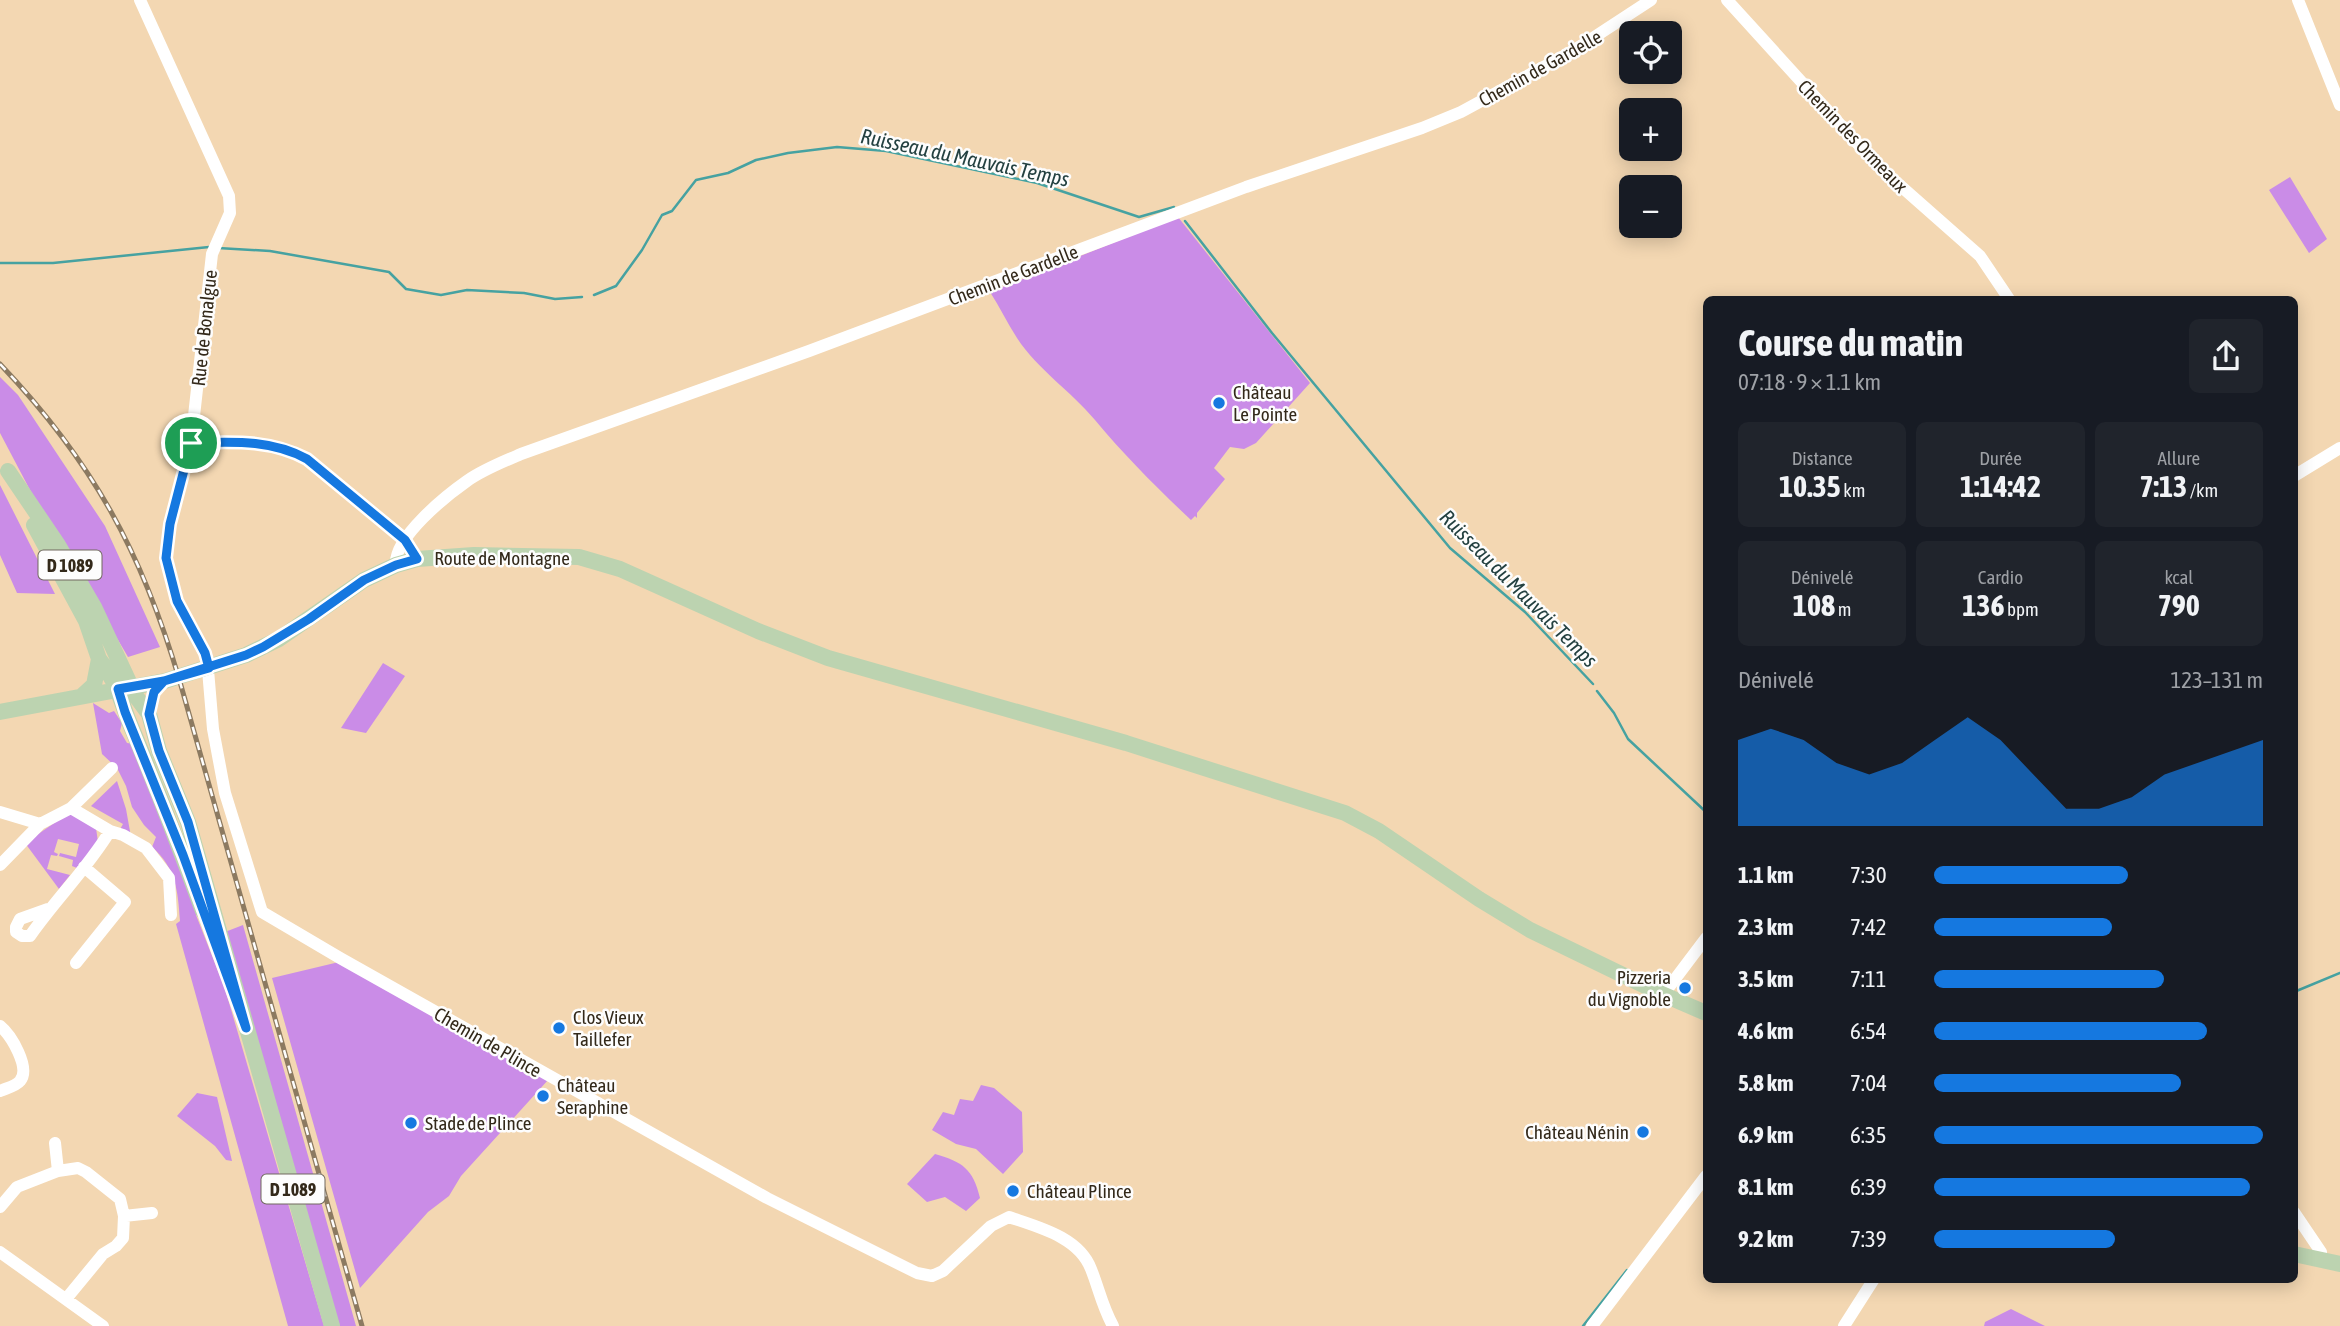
<!DOCTYPE html>
<html lang="fr">
<meta charset="utf-8">
<style>
:root{--surface:#171b24;--page:#20242c;--text:#f1f3f6;--muted:#9ea1a6;--accent:#1578e0}
body{margin:0;font-family:"Asap Condensed",sans-serif;background:var(--page);color:var(--text);height:100vh;display:flex;flex-direction:column;font-size:26px;white-space:nowrap}
*{box-sizing:border-box;margin:0}
p{font-size:23px;color:var(--muted)}
.icon{flex:none;width:38px;height:38px;fill:none;stroke:currentColor;stroke-width:2;stroke-linecap:round;stroke-linejoin:round}
.map{position:relative;flex:1;overflow:hidden}
.drawer{position:absolute;left:1703px;top:296px;width:595px;height:987px;display:flex;flex-direction:column;background:var(--surface);border-radius:10px;box-shadow:0 4px 18px #0003}
.drawer>*{flex:none}
.fabs{position:absolute;left:1619px;top:21px;display:grid;gap:14px}
.fabs a{display:grid;place-items:center;width:63px;height:63px;border-radius:10px;background:var(--surface);box-shadow:0 4px 18px #0003;font-size:35px}
.pin{position:absolute;display:grid;place-items:center;width:60px;height:60px;color:#fff;margin:-30px;border:4px solid #fff;border-radius:50%;box-shadow:0 2px 7px #0007}
.round{display:grid;place-items:center;flex:none;width:74px;height:74px;border-radius:10px;background:var(--page)}
.summary{display:flex;align-items:center;justify-content:space-between;height:119px;padding:0 35px}
h1{font-size:38px;font-weight:700;line-height:52px}
.figures{display:grid;grid-template-columns:repeat(3,1fr);gap:10px;height:119px;padding:7px 35px}
.figures div{display:grid;align-content:center;border-radius:10px;background:var(--page);text-align:center}
.figures b{font-size:30px;font-weight:700}
.figures small{font-size:19px;font-weight:400}
.figures p{font-size:19px}
.chart{height:196px;padding:14px 35px}
.chart p{display:flex;justify-content:space-between}
.chart svg{width:100%;height:126px;margin-top:7px;fill:var(--accent);opacity:.7}
ul{padding:0 35px;list-style:none;font-size:23px}
li{display:grid;grid-template-columns:112px 84px 1fr;align-items:center;height:52px}
li i{height:18px;border-radius:9px;background:var(--accent)}
.map>svg:first-child{display:block}
</style>
<div class="map">
<svg width="2340" height="1326" viewBox="0 0 2340 1326">
<rect width="100%" height="100%" fill="#f3d7b2"/>
<!-- green -->
<path fill="#ca8ce7" d="M 2290,177 L 2327,239 L 2309,253 L 2269,190 Z
M 1178,217 L 1310,383 L 1256,443 L 1244,449 L 1230,447 L 1214,468 L 1225,479 L 1197,513 L 1197,518 L 1195,516 L 1191,520 C 1157,488 1125,456 1095,420 C 1071,391 1038,370 1017,338 C 1007,323 1000,307 990,292 Z
M 0,377 L 18,395 L 105,526 L 160,647 L 128,657 L 30,490 L 0,433 Z
M 0,485 L 55,594 L 17,593 L 0,555 Z
M 383,663 L 405,676 L 366,733 L 341,728 Z
M 93,703 L 109,713 L 114,711 L 122,723 L 120,731 L 127,743 L 135,744 L 200,913 L 196,915 L 225,989 L 324,1326 L 288,1326 L 176,924 L 180,921 C 178,891 176,868 152,847 L 156,837 L 144,825 L 132,807 L 126,786 L 117,768 L 102,754 Z
M 117,781 L 126,809 L 131,837 L 119,831 L 123,824 L 91,806 Z
M 69,813 L 96,828 L 98,842 L 77,868 L 72,866 L 73,860 L 59,856 L 60,853 L 76,857 L 79,844 L 58,839 L 54,852 L 58,854 L 57,856 L 51,855 L 47,869 L 70,875 L 59,889 L 25,843 Z
M 243,925 L 356,1326 L 336,1326 L 225,932 Z
M 339,962 L 548,1080 L 461,1176 L 449,1196 L 428,1212 L 360,1288 L 272,978 Z
M 981,1085 L 994,1088 L 1022,1112 L 1023,1152 L 1003,1174 L 976,1149 L 956,1144 L 932,1130 L 943,1112 L 954,1115 L 960,1099 L 973,1101 Z
M 197,1093 L 217,1097 L 232,1161 L 226,1160 L 215,1146 L 177,1116 Z
M 935,1154 C 963,1162 973,1169 980,1198 L 966,1211 L 945,1197 L 927,1202 L 907,1184 Z
M 2011,1309 L 2045,1326 L 1984,1326 L 1985,1322 Z"/>
<g fill="none" stroke-linecap="round" stroke-linejoin="round">
<!-- stream -->
<path stroke="#46a2a1" stroke-width="2.5" d="M 1185,221 L 1272,333 L 1450,548 L 1525,612 L 1593,684
M 218,248 L 270,251 L 389,272 L 406,289 L 441,295 L 467,290 L 524,293 L 555,299 L 582,297
M 0,263 L 53,263 L 209,247
M 594,295 L 616,286 L 642,250 L 662,215 L 672,211 L 696,180 L 728,173 L 756,160 L 788,153 L 837,147 L 886,151 L 1037,183 L 1139,217 L 1174,207
M 1597,691 L 1614,713 L 1628,739 L 1706,812
M 2294,992 L 2340,973
M 1583,1326 L 1627,1270"/>
<!-- minor -->
<path stroke="#fff" stroke-width="12" d="M 140,0 L 229,196 L 230,213 L 212,254 L 191,443 L 170,524 L 166,558 L 177,601 L 207,658 L 213,729 L 225,793 L 262,912 L 340,958 L 767,1198 L 917,1273 L 932,1276 L 943,1271 L 991,1226 L 1009,1217 C 1038,1227 1079,1237 1091,1269 C 1099,1289 1102,1306 1113,1326
M 1727,0 L 1878,166 L 1980,256 L 2009,299
M 2298,0 L 2340,105
M 191,443 C 232,442 270,439 307,459 L 405,539 L 417,559
M 2294,476 L 2340,448
M 396,565 C 393,538 447,495 467,481 C 484,469 503,462 521,454 L 809,351 L 1246,187 L 1422,128 L 1461,112 L 1573,51 L 1651,0
M 71,808 L 110,831 L 123,835 L 146,848 L 169,878 L 171,915
M 0,812 L 40,824
M 0,865 L 40,824 L 71,808 L 112,768
M 48,909 L 20,919 L 16,927 L 16,932 L 22,936 L 30,936 C 55,900 87,869 110,831
M 76,963 L 125,902 L 84,867
M 1663,995 L 1706,938
M 0,1026 C 11,1035 31,1068 20,1081 C 16,1086 7,1088 0,1091
M 55,1143 L 58,1171 L 78,1168 L 86,1172 L 120,1199 L 124,1216
M 0,1207 L 17,1187 L 58,1171
M 2294,1212 L 2321,1252 L 2321,1260
M 0,1252 L 103,1326
M 66,1299 L 103,1254 L 116,1246 L 123,1238 L 124,1216 L 152,1213
M 1592,1326 L 1706,1176
M 1844,1326 L 1874,1279"/>
<!-- major -->
<path stroke="#bcd3b0" stroke-width="16" d="M 8,471 L 58,545 L 94,607 L 135,695 L 149,714 L 159,751 L 188,822 L 332,1326
M 34,525 L 86,621 L 99,659 L 94,685 L 82,696
M 99,659 C 120,686 120,702 133,731 C 158,791 181,851 203,911
M 0,712 L 165,681 L 246,655 L 279,639 L 364,580 L 396,565 L 417,559 L 474,555 L 579,557 L 620,569 L 758,631 L 828,658 L 1126,743 L 1345,813 L 1379,831 L 1479,899 L 1530,930 L 1662,994 L 1706,1013
M 2294,1254 L 2340,1264"/>
<defs>
<path id="rail" d="M 0,364 C 93,462 142,552 180,682 L 362,1326"/>
</defs>
<!-- rail casing -->
<use href="#rail" stroke="#8c7a61" stroke-width="5"/>
<!-- rail -->
<use href="#rail" stroke="#fdfdfd" stroke-width="2.5" stroke-dasharray="8" stroke-linecap="butt"/>
</g>
<g fill="none" stroke-linecap="round" stroke-linejoin="round">
<defs>
<path id="route" d="M 191,443 L 170,524 L 166,558 L 177,601 L 205,653 L 209,668 L 164,681 L 118,689 L 125,712 L 183,855 L 246,1028 L 188,822 L 159,751 L 149,714 L 154,692 L 164,681 L 246,655 L 263,647 L 309,619 L 364,580 L 396,565 L 417,559 L 405,540 L 307,459 C 270,439 232,442 191,443"/>
</defs>
<!-- route casing -->
<use href="#route" stroke="#fff" stroke-width="14"/>
<!-- route -->
<use href="#route" stroke="#1578e0" stroke-width="9"/>
</g>
<!-- markers -->
<g fill="#1578e0" stroke="#fdfdfd" stroke-width="2.5">
<circle cx="1219" cy="403" r="7"/>
<circle cx="1685" cy="988" r="7"/>
<circle cx="559" cy="1028" r="7"/>
<circle cx="543" cy="1096" r="7"/>
<circle cx="411" cy="1123" r="7"/>
<circle cx="1643" cy="1132" r="7"/>
<circle cx="1013" cy="1191" r="7"/>
</g>
<g text-anchor="middle" dominant-baseline="central" stroke-width="5" stroke-linejoin="round" paint-order="stroke">
<!-- shield labels -->
<g fill="#fdfdfd" stroke="#70695e" stroke-width="2">
<rect x="38.5" y="550.5" width="63" height="29" rx="5"/>
<rect x="261.5" y="1174.5" width="63" height="29" rx="5"/>
</g>
<g font-size="18" font-weight="bold" fill="#33291a">
<text x="70" y="565">D 1089</text>
<text x="293" y="1189">D 1089</text>
</g>
<!-- street labels -->
<g font-size="19" fill="#33291a" stroke="#fdfdfd">
<text transform="translate(1540 68) rotate(-29)">Chemin de Gardelle</text>
<text transform="translate(1853 136) rotate(46)">Chemin des Ormeaux</text>
<text transform="translate(1013 275) rotate(-21)">Chemin de Gardelle</text>
<text transform="translate(204 328) rotate(-84)">Rue de Bonalgue</text>
<text x="502" y="558">Route de Montagne</text>
<text transform="translate(488 1042) rotate(30)">Chemin de Plince</text>
</g>
<!-- poi labels -->
<g font-size="19" fill="#33291a" stroke="#fdfdfd" text-anchor="start">
<text x="1233" y="392">Château<tspan x="1233" dy="22">Le Pointe</tspan></text>
<text x="1671" y="977" text-anchor="end">Pizzeria<tspan x="1671" dy="22">du Vignoble</tspan></text>
<text x="573" y="1017">Clos Vieux<tspan x="573" dy="22">Taillefer</tspan></text>
<text x="557" y="1085">Château<tspan x="557" dy="22">Seraphine</tspan></text>
<text x="425" y="1123">Stade de Plince</text>
<text x="1629" y="1132" text-anchor="end">Château Nénin</text>
<text x="1027" y="1191">Château Plince</text>
</g>
<!-- water labels -->
<g font-size="21" font-style="italic" fill="#244141" stroke="#fdfdfd">
<text transform="translate(965 157) rotate(12)">Ruisseau du Mauvais Temps</text>
<text transform="translate(1519 588) rotate(45)">Ruisseau du Mauvais Temps</text>
</g>
</g>
</svg>
<div class="fabs">
<a><svg class="icon" aria-label="locate" viewBox="0 0 24 24"><circle cx="12" cy="12" r="6"/><path d="M12 2v4M12 18v4M2 12h4M18 12h4"/></svg></a>
<a>+</a>
<a>−</a>
</div>
<div class="pin" style="left:191px;top:443px;background:#1e9e55"><svg class="icon" aria-label="arrive" viewBox="0 0 24 24"><path d="M6 21V4h12l-3 4 3 4H6"/></svg></div>
<section class="drawer">
<div class="summary"><div><h1>Course du matin</h1><p>07:18 · 9 × 1.1 km</p></div><a class="round"><svg class="icon" aria-label="share" viewBox="0 0 24 24"><path d="M12 15V3M7 8l5-5 5 5M5 13v7h14v-7"/></svg></a></div>
<div class="figures">
<div><p>Distance</p><b>10.35<small> km</small></b></div>
<div><p>Durée</p><b>1:14:42</b></div>
<div><p>Allure</p><b>7:13<small> /km</small></b></div>
</div>
<div class="figures">
<div><p>Dénivelé</p><b>108<small> m</small></b></div>
<div><p>Cardio</p><b>136<small> bpm</small></b></div>
<div><p>kcal</p><b>790</b></div>
</div>
<div class="chart"><p><span>Dénivelé</span>123–131 m</p>
<svg viewBox="0 0 160 44" preserveAspectRatio="none"><path d="M0 44V14L10 10L20 14L30 22L40 26L50 22L60 14L70 6L80 14L90 26L100 38L110 38L120 34L130 26L140 22L150 18L160 14V44z"/></svg>
</div>
<ul>
<li><b>1.1 km</b>7:30<i style="width:59%"></i></li>
<li><b>2.3 km</b>7:42<i style="width:54%"></i></li>
<li><b>3.5 km</b>7:11<i style="width:70%"></i></li>
<li><b>4.6 km</b>6:54<i style="width:83%"></i></li>
<li><b>5.8 km</b>7:04<i style="width:75%"></i></li>
<li><b>6.9 km</b>6:35<i style="width:100%"></i></li>
<li><b>8.1 km</b>6:39<i style="width:96%"></i></li>
<li><b>9.2 km</b>7:39<i style="width:55%"></i></li>
</ul>
</section>
</div>
